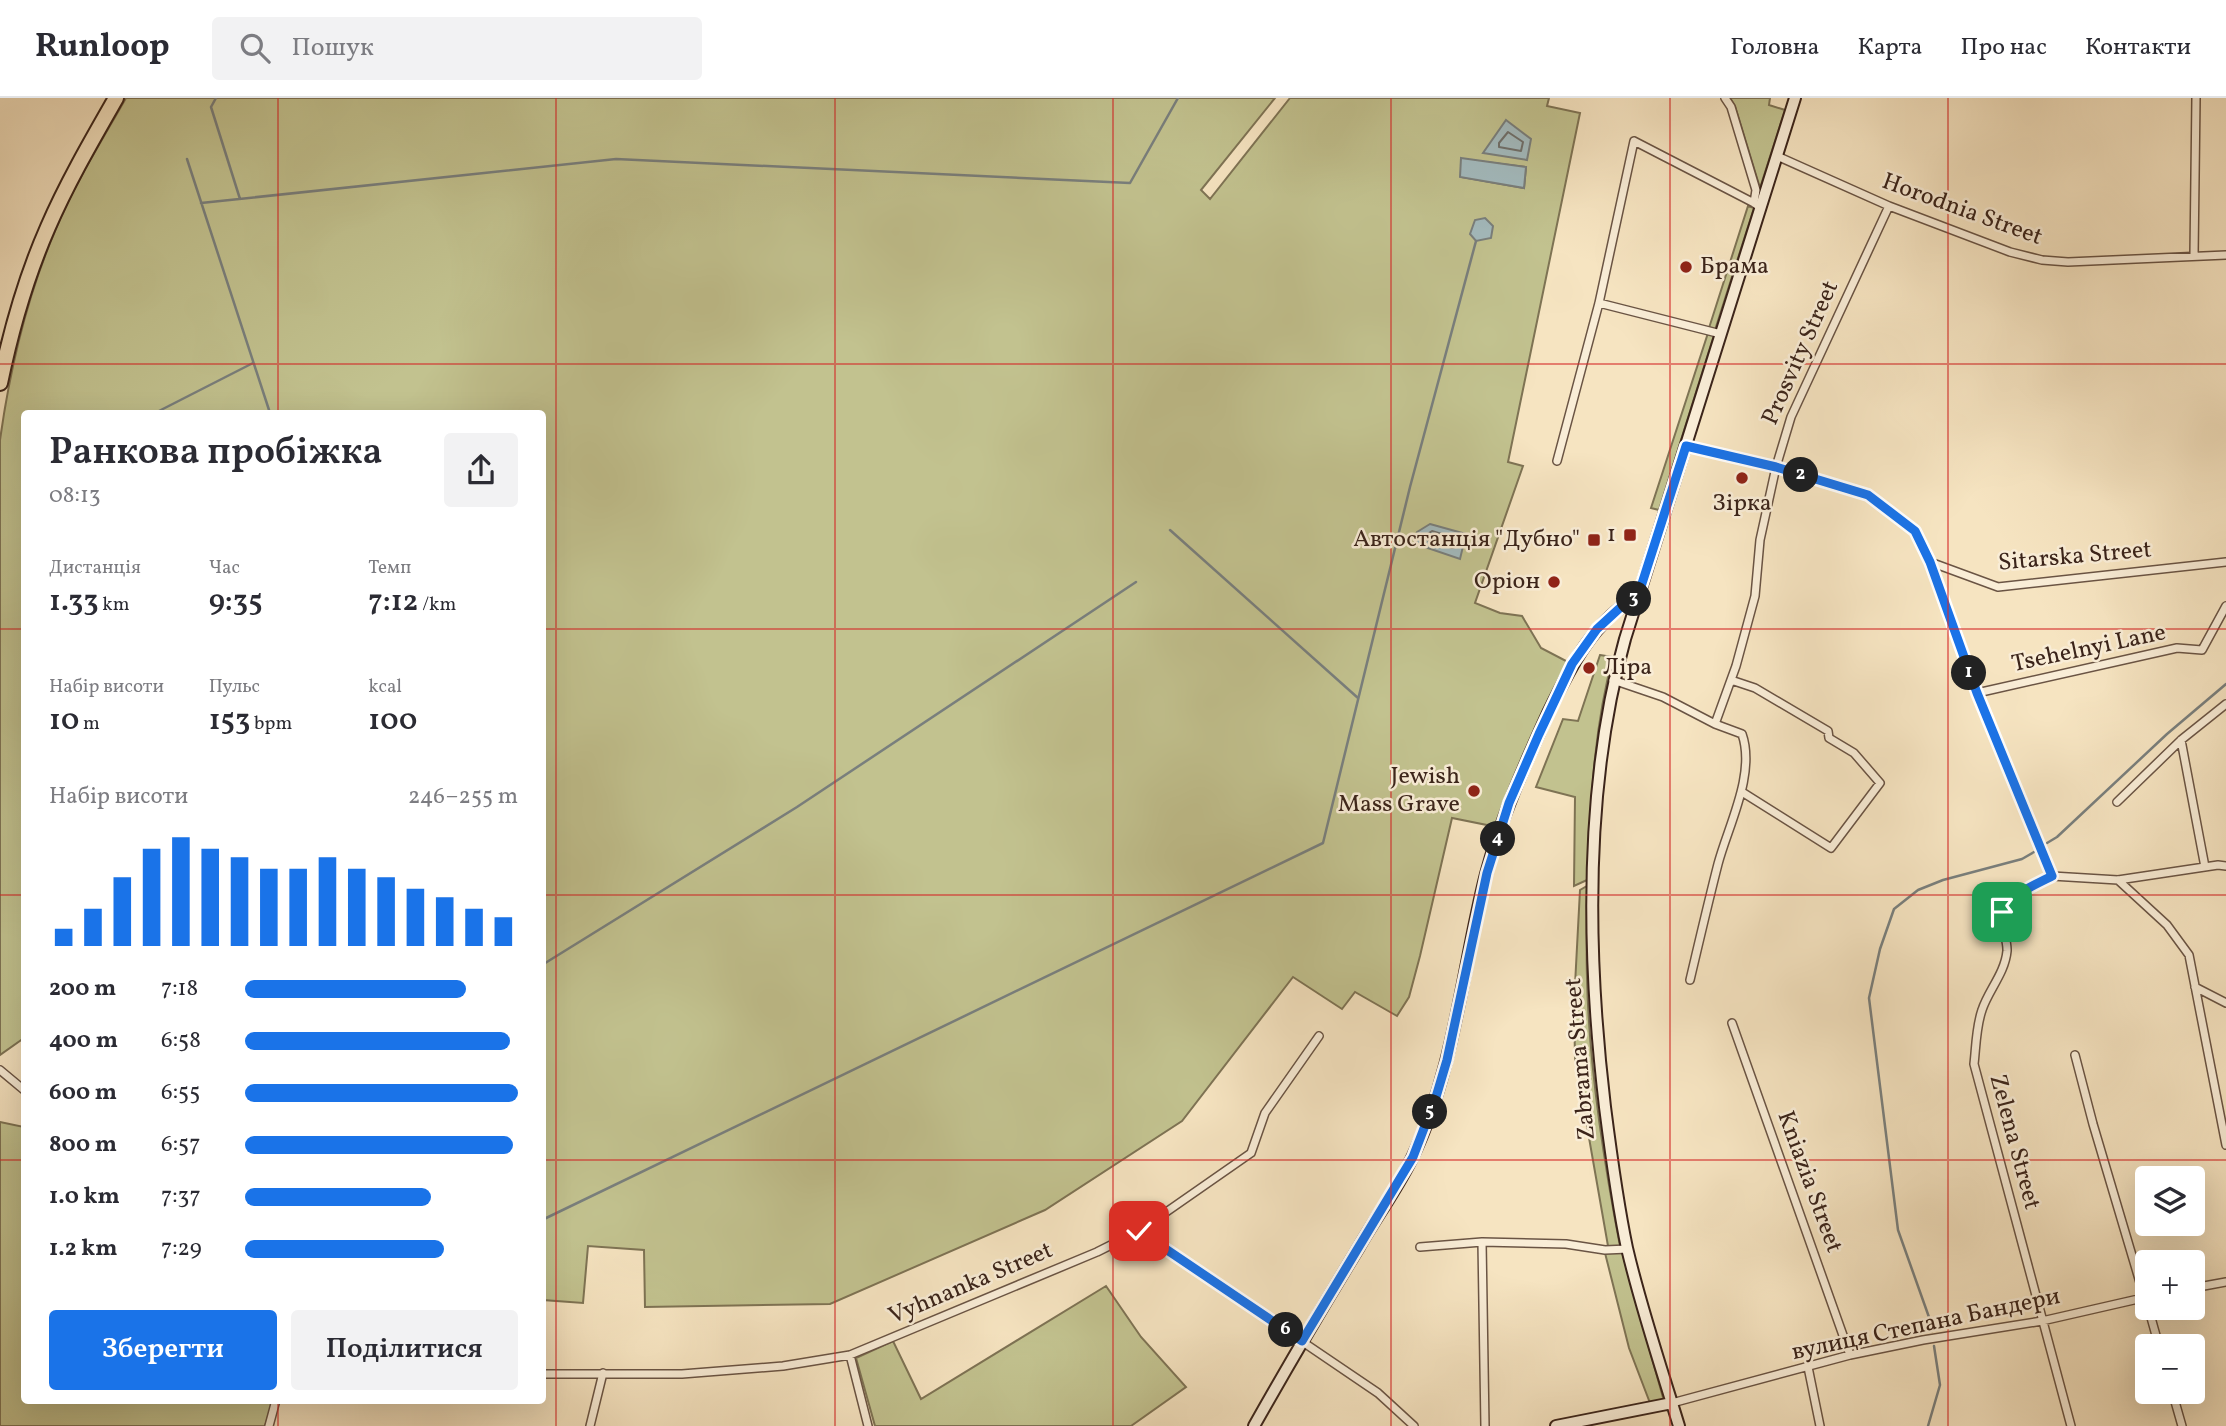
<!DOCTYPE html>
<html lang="uk">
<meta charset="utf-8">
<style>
:root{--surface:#fff;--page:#f2f2f3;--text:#2b2b33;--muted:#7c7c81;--line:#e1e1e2;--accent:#1a73e8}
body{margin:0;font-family:Vollkorn,serif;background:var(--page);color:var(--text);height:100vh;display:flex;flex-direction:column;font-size:26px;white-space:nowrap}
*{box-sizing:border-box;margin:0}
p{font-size:23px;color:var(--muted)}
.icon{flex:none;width:38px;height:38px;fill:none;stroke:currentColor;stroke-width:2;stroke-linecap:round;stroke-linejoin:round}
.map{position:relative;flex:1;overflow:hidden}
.side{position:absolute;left:21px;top:312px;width:525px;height:994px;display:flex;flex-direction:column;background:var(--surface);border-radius:7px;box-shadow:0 7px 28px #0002}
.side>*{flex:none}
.buttons{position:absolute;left:2135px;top:1068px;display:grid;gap:14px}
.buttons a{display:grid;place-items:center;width:70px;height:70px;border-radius:7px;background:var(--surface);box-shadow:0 7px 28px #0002;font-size:35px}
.pin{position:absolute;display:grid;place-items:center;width:60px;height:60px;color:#fff;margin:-30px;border-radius:14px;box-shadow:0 4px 10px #0006}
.km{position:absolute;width:35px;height:35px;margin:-18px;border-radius:50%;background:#222;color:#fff;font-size:19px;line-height:35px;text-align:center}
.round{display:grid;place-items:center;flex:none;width:74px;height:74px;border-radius:7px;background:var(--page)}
.head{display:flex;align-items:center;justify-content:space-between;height:119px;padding:0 28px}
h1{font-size:38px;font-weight:600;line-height:52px}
.figures{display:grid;grid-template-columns:repeat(3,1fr);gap:10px;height:119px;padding:7px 28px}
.figures div{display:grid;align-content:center}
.figures b{font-size:30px;font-weight:600}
.figures small{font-size:19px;font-weight:400}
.figures p{font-size:19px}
.chart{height:196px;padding:14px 28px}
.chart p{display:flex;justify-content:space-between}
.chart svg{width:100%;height:126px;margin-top:7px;stroke:var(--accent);stroke-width:6}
.primary-button{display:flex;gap:14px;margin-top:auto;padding:14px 28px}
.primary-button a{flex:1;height:80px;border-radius:7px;background:var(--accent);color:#fff;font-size:28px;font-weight:600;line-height:80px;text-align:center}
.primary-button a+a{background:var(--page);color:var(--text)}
ul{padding:0 28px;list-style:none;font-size:23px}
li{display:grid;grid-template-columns:112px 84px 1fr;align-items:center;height:52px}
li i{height:18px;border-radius:9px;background:var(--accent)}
header{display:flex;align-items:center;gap:42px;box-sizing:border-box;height:98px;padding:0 35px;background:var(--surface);border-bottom:2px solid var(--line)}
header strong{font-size:33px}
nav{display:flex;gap:38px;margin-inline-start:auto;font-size:24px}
.search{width:490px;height:63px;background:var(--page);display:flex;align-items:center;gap:18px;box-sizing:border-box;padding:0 24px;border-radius:7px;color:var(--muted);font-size:26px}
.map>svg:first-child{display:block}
</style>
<header>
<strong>Runloop</strong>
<div class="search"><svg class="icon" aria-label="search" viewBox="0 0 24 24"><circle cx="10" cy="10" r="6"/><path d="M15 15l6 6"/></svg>Пошук</div>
<nav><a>Головна</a><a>Карта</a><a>Про нас</a><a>Контакти</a></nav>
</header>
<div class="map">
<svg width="2226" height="1328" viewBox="0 0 2226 1328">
<rect width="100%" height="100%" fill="#f6e4c1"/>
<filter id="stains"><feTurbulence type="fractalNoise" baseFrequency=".00286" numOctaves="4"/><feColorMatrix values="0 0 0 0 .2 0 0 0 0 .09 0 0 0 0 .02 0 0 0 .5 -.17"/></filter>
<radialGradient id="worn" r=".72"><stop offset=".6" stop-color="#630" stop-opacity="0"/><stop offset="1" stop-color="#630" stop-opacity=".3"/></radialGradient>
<!-- green -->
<path fill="#c2c28f" stroke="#7e7354" stroke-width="2" fill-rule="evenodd" d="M 126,0 L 1275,0 L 1201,92 L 1210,101 L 1290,0 L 1549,0 L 1547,8 L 1580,15 L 1508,364 L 1523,368 L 1475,505 L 1500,515 L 1522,518 L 1541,550 L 1568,564 L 1535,634 L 1497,729 L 1452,720 L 1420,858 L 1409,899 L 1397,918 L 1355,894 L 1342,911 L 1293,879 L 1182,1023 L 1045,1112 L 830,1206 L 645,1209 L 644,1152 L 588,1148 L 583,1205 L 543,1202 L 542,315 L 24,315 L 24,940 L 0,957 L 0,342 C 10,270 26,201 55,133 C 74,87 101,44 126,0 ZM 1461,61 L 1526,69 L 1524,90 L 1461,79 Z
M 1730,0 L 1770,0 L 1769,7 L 1785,12 L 1760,90 L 1735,8 Z
M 1748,108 L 1754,110 L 1715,232 L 1709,230 Z
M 1708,235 L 1714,237 L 1659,412 L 1651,410 Z
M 1600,557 L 1613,559 C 1593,633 1591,706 1587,782 L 1574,788 L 1575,699 L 1536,689 L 1563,621 L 1578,623 Z
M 1587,788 C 1587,819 1586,849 1587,880 C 1589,970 1603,1060 1620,1148 L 1608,1148 L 1575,960 L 1574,906 L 1580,792 Z
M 0,1024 L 24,1029 L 24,1302 L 273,1302 L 265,1328 L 0,1328 Z
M 1622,1154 L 1664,1303 L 1650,1305 L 1629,1250 L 1605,1155 Z
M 1106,1188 L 1141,1239 L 1186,1289 L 1131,1328 L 875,1328 L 856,1260 L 893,1243 L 921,1301 Z"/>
<!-- water -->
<path fill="#a3bbbf" stroke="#797f7d" stroke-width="2" d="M 1506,22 L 1531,41 L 1527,62 L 1483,55 Z
M 1461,60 L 1526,69 L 1524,90 L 1460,79 Z
M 1485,120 L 1493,128 L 1491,140 L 1476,143 L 1470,136 L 1475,122 Z
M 1430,426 L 1466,436 L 1460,461 L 1416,446 L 1417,434 Z"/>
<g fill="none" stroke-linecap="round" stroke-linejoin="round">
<!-- shore -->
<path stroke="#6f706c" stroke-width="2" d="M 1508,34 L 1523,44 L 1521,53 L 1499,49 L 1499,45 Z
M 1432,433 L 1455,440 L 1457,443 L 1455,449 L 1452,450 L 1427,442 L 1426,437 Z"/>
<!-- stream -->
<path stroke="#797f7d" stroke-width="2.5" d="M 216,0 L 211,9 L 240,101
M 187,61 L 270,315
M 201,105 L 616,61 L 1130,85 L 1178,0
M 155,315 L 253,265
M 1170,432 L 1358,600
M 2047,745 L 2057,739 L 2167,636 L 2226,586
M 542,867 L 797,709 L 1136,484
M 542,1122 L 1323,745 L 1410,389 L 1476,143
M 1932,1233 L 1930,1222 L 1898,1132 L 1869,900 L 1880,851 L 1894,811 L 1918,792 L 1943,782 L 2022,761 L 2034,754
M 1928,1328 L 1940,1287 L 1934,1248"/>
<defs>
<path id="street" d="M 1725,0 L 1731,9 L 1756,92 L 1754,105 L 1757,107
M 1777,58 L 1889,108 L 2010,154 L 2042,162 L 2068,164 L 2226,157
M 2194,157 L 2196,0
M 1599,205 L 1721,236
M 1686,348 L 1776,369 L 1868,397 L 1915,433 L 1930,464 L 1977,595 L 2052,778
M 1557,363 L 1599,205 L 1634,43 L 1754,105
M 1930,464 L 1998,489 L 2226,464
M 1613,582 L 1663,599 L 1715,626 L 1742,636 C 1756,676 1728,728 1718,766 C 1708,805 1699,844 1690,882
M 1731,582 L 1755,590 L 1828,633 L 1829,640 L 1854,655 L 1880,685 L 1831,750 L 1742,694
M 1977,595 L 2177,550 L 2202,552 L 2226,508
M 1715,626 L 1736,568 L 1755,498 L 1760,442 L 1776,369 L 1791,319 L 1889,108
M 2181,642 L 2205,769
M 2117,704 L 2181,642 L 2226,606
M 2052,778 C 2038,786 2017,793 2006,806 C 1995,820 2008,838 2007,853 C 2005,875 1988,893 1982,912 C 1976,929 1976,949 1974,966 L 2071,1328
M 2052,778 L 2118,782 L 2218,767 L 2226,768
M 2118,782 L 2167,827 L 2189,857 L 2226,1047
M 2195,889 L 2226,905
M 1732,925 L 1850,1257
M 2075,957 L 2093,1026 L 2147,1208
M 0,972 L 24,992
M 1139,1133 L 1378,1295 L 1414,1328
M 1482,1144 L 1485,1328
M 1420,1149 L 1482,1144 L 1566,1146 L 1605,1152 L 1628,1151
M 2193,1190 L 2226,1184
M 2148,1209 L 2159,1248
M 850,1257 L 868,1328
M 1808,1269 L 1820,1328
M 542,1276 L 682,1276 L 783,1268 L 850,1257 L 1097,1154 L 1139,1133 L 1251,1055 L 1265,1015 L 1319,938
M 2172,1293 L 2182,1328
M 1672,1305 L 1850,1257 L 1923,1242 L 2042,1223 L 2147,1199
M 269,1328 L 276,1302
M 590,1328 L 603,1275"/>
<path id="secondary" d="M 1254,1328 C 1288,1268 1323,1208 1359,1149 C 1376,1119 1398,1090 1413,1058 C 1455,970 1462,870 1486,776 C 1501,720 1525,666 1549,613 C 1571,568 1593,523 1638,498
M 1556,1328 L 1672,1305
M 1679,1328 C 1661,1269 1641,1210 1627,1150 C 1617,1103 1611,1056 1605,1009 C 1587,858 1584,687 1625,541 L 1795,0"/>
<path id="highway" d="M 0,285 C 11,232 26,179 48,129 C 67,85 92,42 116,0"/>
</defs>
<!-- street casing -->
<use href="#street" stroke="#6a5444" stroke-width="10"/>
<!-- secondary casing -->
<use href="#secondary" stroke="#3b241a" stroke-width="14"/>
<!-- highway casing -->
<use href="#highway" stroke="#3b241a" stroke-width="18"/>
<!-- street -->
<use href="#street" stroke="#f9edd7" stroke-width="7"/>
<!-- secondary -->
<use href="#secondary" stroke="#f9edd7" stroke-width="10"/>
<!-- highway -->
<use href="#highway" stroke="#f6e4c1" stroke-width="14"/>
</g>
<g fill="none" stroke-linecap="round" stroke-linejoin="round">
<defs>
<path id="route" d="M 1139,1133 L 1302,1243 L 1413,1059 L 1436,999 L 1447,962 L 1487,775 L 1509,705 L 1539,636 L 1572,566 L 1597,531 L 1622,508 L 1638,498 L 1686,348 L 1776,369 L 1868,397 L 1915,433 L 1930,464 L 1977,595 L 2052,778 C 2035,787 2011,796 2002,814"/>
</defs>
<!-- route casing -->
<use href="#route" stroke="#fff" stroke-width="14"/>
<!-- route -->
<use href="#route" stroke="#1a73e8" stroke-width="9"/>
</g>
<!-- grid -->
<path fill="none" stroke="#d62828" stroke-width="2" stroke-opacity="0.55" d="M 278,0 L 278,315M 556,0 L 556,1328M 835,0 L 835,1328M 1113,0 L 1113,1328M 1391,0 L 1391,1328M 1670,0 L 1670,1328M 1948,0 L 1948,1328M 0,266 L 2226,266M 0,531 L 24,531M 542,531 L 2226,531M 0,797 L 24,797M 542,797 L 2226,797M 0,1062 L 24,1062M 542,1062 L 2226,1062M 278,1302 L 278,1328"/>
<!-- markers -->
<g fill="#8f2418" stroke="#f9edd7" stroke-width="2.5">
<circle cx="1686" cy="169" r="7"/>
<circle cx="1742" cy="380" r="7"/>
<rect x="1623" y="430" width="14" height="14" rx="3.5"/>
<rect x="1587" y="435" width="14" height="14" rx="3.5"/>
<circle cx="1554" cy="484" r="7"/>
<circle cx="1589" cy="570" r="7"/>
<circle cx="1474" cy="693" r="7"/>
</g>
<g text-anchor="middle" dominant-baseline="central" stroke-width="5" stroke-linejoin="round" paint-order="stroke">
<!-- street labels -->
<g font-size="24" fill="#3b241a" stroke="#f9edd7">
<text transform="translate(1962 112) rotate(20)">Horodnia Street</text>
<text transform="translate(1801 255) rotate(-66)">Prosvity Street</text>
<text transform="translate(2075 459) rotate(-5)">Sitarska Street</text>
<text transform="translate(2089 551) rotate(-12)">Tsehelnyi Lane</text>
<text transform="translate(1581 961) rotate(-95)">Zabrama Street</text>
<text transform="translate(2014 1044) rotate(75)">Zelena Street</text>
<text transform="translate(1809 1084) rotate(70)">Kniazia Street</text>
<text transform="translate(971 1186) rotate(-23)">Vyhnanka Street</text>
<text transform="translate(1926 1227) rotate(-12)">вулиця Степана Бандери</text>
</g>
<!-- poi labels -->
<g font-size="24" fill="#3b241a" stroke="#f9edd7" text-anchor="end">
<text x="1700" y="169" text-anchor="start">Брама</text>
<text x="1742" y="406" text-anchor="middle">Зірка</text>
<text x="1616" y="437">1</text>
<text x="1580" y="442">Автостанція "Дубно"</text>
<text x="1540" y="484">Оріон</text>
<text x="1603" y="570" text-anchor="start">Ліра</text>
<text x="1460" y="679">Jewish<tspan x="1460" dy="28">Mass Grave</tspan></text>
</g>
</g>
<rect width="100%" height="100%" filter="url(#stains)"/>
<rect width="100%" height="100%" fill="url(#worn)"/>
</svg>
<div class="buttons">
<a><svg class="icon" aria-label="layers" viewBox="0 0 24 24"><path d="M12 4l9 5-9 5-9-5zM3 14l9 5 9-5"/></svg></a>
<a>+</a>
<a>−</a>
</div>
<div class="pin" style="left:2002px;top:814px;background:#1e9e55"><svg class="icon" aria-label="arrive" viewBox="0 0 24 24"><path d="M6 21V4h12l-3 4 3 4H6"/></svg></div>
<div class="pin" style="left:1139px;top:1133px;background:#d93025"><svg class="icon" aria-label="check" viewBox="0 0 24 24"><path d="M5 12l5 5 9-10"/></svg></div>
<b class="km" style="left:1969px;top:575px">1</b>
<b class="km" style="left:1801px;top:377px">2</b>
<b class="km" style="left:1634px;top:501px">3</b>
<b class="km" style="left:1498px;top:741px">4</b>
<b class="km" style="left:1430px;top:1014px">5</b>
<b class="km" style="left:1286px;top:1232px">6</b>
<section class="side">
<div class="head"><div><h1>Ранкова пробіжка</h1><p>08:13</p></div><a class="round"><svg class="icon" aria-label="share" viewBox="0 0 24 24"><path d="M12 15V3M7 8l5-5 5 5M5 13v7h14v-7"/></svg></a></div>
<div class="figures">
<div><p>Дистанція</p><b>1.33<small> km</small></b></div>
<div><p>Час</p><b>9:35</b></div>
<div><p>Темп</p><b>7:12<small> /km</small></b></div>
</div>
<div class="figures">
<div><p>Набір висоти</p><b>10<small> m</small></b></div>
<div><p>Пульс</p><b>153<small> bpm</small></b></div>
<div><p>kcal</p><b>100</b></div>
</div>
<div class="chart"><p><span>Набір висоти</span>246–255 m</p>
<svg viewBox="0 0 160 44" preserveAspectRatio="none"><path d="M5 44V38M15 44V31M25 44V20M35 44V10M45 44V6M55 44V10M65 44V13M75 44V17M85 44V17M95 44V13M105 44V17M115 44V20M125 44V24M135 44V27M145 44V31M155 44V34"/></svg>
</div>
<ul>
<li><b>200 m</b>7:18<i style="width:81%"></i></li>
<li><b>400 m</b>6:58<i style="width:97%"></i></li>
<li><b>600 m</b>6:55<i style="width:100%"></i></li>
<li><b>800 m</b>6:57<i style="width:98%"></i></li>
<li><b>1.0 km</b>7:37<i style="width:68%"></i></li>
<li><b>1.2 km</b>7:29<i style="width:73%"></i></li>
</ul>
<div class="primary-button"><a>Зберегти</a><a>Поділитися</a></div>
</section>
</div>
